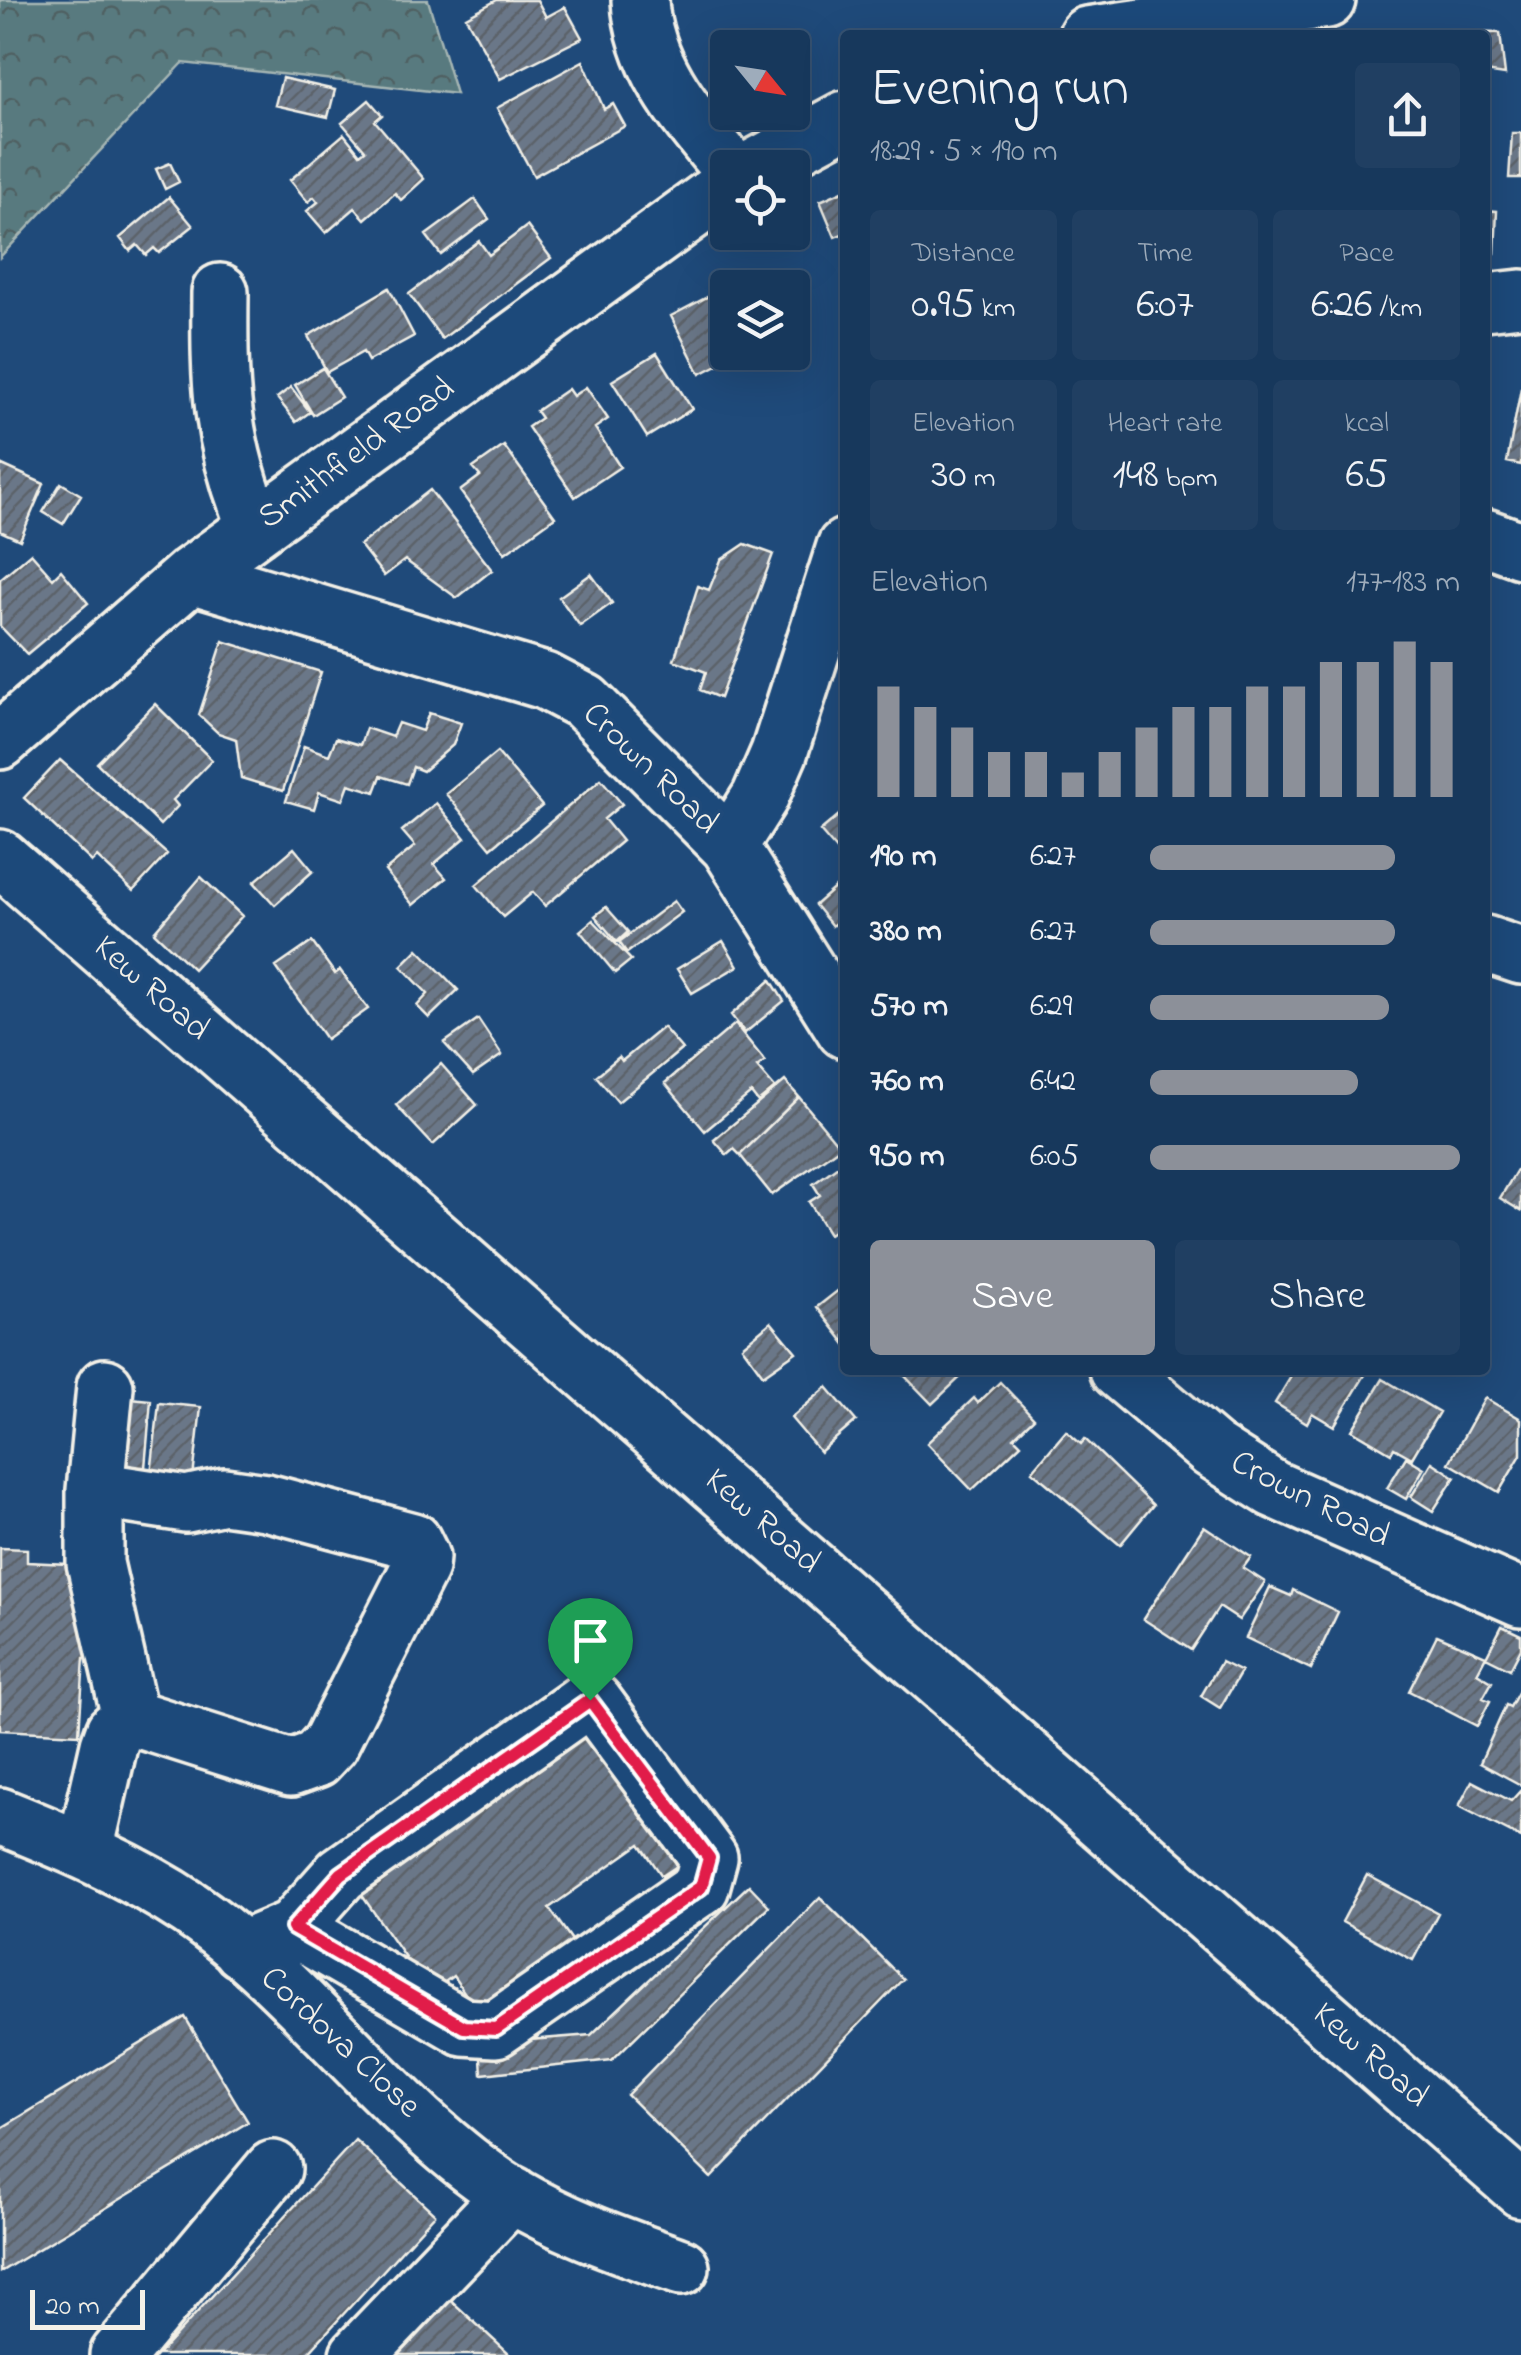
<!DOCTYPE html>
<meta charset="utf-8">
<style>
:root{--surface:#17385c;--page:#203f62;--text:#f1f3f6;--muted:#9eacbb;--line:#365272;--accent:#8c9099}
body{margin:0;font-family:"Indie Flower",sans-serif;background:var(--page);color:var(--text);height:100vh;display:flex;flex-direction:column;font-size:38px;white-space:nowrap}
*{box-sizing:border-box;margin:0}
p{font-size:32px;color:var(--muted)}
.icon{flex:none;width:55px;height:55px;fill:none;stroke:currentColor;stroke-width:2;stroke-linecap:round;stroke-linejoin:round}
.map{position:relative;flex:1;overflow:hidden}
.side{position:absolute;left:840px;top:30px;width:650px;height:1345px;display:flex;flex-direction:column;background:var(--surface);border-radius:10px;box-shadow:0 10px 40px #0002,0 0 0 2px var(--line)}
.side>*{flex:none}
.needle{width:65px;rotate:120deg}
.buttons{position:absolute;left:710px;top:30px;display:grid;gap:20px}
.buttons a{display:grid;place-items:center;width:100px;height:100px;border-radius:10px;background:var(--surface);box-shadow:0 10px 40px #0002,0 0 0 2px var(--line);font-size:50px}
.scale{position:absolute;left:30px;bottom:25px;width:115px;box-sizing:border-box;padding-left:10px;border:5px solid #f4f1e8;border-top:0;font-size:28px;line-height:35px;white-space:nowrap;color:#f4f1e8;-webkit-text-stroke:8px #1f4a7a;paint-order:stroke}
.pin{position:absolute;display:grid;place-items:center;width:85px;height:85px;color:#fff;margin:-102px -42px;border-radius:50% 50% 50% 0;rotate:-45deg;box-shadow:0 0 10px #0007}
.pin .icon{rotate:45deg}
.round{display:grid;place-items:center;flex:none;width:105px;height:105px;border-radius:10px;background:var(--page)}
.head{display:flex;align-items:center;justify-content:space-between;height:170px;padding:0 30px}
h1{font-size:55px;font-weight:600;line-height:75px}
.stats{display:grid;grid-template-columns:repeat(3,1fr);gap:15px;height:170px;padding:10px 30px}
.stats div{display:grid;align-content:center;border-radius:10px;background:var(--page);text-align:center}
.stats b{font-size:42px;font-weight:600}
.stats small{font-size:28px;font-weight:400}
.stats p{font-size:28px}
.chart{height:280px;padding:20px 30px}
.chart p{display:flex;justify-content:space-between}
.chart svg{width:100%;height:180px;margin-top:10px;stroke:var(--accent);stroke-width:6}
.button{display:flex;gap:20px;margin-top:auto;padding:20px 30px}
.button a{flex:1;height:115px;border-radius:10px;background:var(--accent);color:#fff;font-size:40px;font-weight:600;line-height:115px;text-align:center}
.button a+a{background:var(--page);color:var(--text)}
ul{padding:0 30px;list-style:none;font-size:32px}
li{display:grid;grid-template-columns:160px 120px 1fr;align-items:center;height:75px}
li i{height:25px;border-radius:12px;background:var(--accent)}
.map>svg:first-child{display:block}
</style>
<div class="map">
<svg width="1521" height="2355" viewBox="0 0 1521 2355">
<defs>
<pattern id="forest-crowns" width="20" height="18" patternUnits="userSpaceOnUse" patternTransform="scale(2.5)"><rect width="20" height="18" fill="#587a7f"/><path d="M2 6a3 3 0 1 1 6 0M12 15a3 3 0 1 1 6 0" fill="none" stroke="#506162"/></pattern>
<pattern id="building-hatch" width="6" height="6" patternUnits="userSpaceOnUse" patternTransform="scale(2.5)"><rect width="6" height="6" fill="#6a7788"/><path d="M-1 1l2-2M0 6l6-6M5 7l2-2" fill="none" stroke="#5b626a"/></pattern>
</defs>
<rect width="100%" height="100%" fill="#1f4a7a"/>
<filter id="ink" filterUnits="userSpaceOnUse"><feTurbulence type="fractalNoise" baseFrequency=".01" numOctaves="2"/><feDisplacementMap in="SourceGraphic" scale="20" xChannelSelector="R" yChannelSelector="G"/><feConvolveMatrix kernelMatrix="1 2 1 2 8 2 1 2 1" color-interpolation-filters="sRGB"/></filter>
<g filter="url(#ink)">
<!-- forest -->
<path fill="url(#forest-crowns)" stroke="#a6b6b4" stroke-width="2.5" d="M 0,0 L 428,0 L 456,94 L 183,63 L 0,257 Z"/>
<!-- building -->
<path fill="url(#building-hatch)" stroke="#f4f1e8" stroke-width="2.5" d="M 497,0 L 537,0 L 546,17 L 565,7 L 582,38 L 500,79 L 466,17 Z
M 1460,32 L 1500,33 L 1505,75 L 1485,72 L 1485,35 Z
M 583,61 L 604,109 L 613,104 L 625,126 L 534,176 L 497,108 Z
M 282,78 L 335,90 L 328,117 L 275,105 Z
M 369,100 L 382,115 L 375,121 L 424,179 L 401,200 L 395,193 L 365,219 L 355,208 L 326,233 L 307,211 L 318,202 L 314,197 L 308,202 L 290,180 L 344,134 L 360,154 L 365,150 L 342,123 Z
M 1512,133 L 1521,133 L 1521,178 L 1509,178 Z
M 170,163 L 179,182 L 165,189 L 156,169 Z
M 845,190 L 845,233 L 835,237 L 820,201 Z
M 169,197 L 193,226 L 159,253 L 154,248 L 146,255 L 137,245 L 130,251 L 120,238 Z
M 475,199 L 489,219 L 441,255 L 426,235 Z
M 1485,210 L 1497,211 L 1495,253 L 1485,253 Z
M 527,226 L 551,258 L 442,339 L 409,294 L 479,241 L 489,255 Z
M 732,284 L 733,288 L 728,288 L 728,349 L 721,353 L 725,361 L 700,374 L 671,316 Z
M 389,288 L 414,336 L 368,361 L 363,352 L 327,372 L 308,336 Z
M 657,353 L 692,409 L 647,437 L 612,381 Z
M 323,368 L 341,397 L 313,415 L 295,385 Z
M 291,387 L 310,412 L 296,422 L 277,398 Z
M 586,387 L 608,419 L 595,428 L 620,467 L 575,497 L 528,427 L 541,418 L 536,411 L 568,389 L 573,396 Z
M 1521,388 L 1521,465 L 1507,462 Z
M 504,446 L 555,517 L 505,553 L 460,491 L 480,476 L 473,468 Z
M 0,464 L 44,484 L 20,540 L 0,531 Z
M 61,483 L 81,495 L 63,524 L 43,512 Z
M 430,490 L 492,570 L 457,598 L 405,560 L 384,576 L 360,545 Z
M 745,544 L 773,554 L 720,698 L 700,690 L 706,672 L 674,660 L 698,586 L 709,590 L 721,560 Z
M 31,553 L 53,578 L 61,570 L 88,603 L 27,654 L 0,626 L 0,579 Z
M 591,574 L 612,603 L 580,626 L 559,597 Z
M 223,641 L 321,672 L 283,791 L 241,778 L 236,739 L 218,733 L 199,715 Z
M 155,704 L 212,760 L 173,800 L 178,806 L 160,825 L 97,763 Z
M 429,713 L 461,723 L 453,745 L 423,771 L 413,767 L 407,784 L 381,776 L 375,792 L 349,784 L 343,800 L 319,792 L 314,809 L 286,801 L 304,746 L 329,755 L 336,738 L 360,745 L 366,728 L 392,737 L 398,723 L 422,731 Z
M 497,752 L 542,806 L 491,848 L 446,794 Z
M 60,760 L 167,854 L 133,891 L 97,857 L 92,862 L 24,798 Z
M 601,779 L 622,804 L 604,819 L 622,841 L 545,906 L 533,892 L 503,917 L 476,885 Z
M 436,803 L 465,838 L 434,864 L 446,878 L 413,905 L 385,871 L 415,846 L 402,831 Z
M 845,810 L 845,860 L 820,831 Z
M 294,848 L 313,871 L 275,905 L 254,882 Z
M 201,877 L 242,916 L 193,969 L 154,932 Z
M 845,879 L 845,915 L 832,926 L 815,905 Z
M 674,901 L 682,912 L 627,953 L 619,942 Z
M 606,907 L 628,932 L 617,942 L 595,916 Z
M 593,920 L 631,960 L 615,973 L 580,931 Z
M 723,941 L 738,966 L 692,993 L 677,969 Z
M 312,942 L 335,974 L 340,970 L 368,1009 L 326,1039 L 276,967 Z
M 418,949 L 458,990 L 429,1018 L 417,1006 L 428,994 L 401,966 Z
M 771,980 L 784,1001 L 745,1033 L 731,1015 Z
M 478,1019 L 502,1055 L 473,1075 L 444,1043 Z
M 735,1024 L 765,1061 L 757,1067 L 775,1088 L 758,1102 L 751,1093 L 705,1131 L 665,1083 Z
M 663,1027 L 682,1049 L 618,1102 L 596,1076 L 619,1057 L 622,1061 Z
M 441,1064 L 477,1105 L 433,1145 L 396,1105 Z
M 785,1081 L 799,1097 L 740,1155 L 734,1149 L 727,1155 L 714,1140 Z
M 799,1097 L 840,1147 L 772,1195 L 740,1155 Z
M 845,1161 L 845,1223 L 829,1234 L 809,1202 L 820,1195 L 813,1184 Z
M 1521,1163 L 1521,1211 L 1500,1198 Z
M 845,1285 L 845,1343 L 817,1307 Z
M 771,1322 L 796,1352 L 763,1375 L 742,1346 Z
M 899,1370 L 968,1370 L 932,1404 Z
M 1295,1370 L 1368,1370 L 1334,1426 L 1312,1413 L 1307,1423 L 1275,1403 Z
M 1383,1379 L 1439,1412 L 1412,1458 L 1394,1448 L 1391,1453 L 1352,1430 Z
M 1000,1382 L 1034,1418 L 1014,1437 L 1021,1444 L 972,1490 L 927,1443 L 974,1398 L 978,1403 Z
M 827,1387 L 856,1421 L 820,1452 L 791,1418 Z
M 110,1396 L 151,1400 L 143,1490 L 101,1486 Z
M 1485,1398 L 1521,1419 L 1521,1455 L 1499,1492 L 1449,1463 Z
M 159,1403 L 201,1407 L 191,1496 L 149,1492 Z
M 1066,1431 L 1081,1444 L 1085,1439 L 1153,1505 L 1120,1545 L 1032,1471 Z
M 1406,1457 L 1424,1468 L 1406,1499 L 1387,1488 Z
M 1432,1462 L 1455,1477 L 1433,1511 L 1411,1497 Z
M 1204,1526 L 1251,1557 L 1243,1568 L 1265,1582 L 1239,1620 L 1219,1607 L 1191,1650 L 1143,1619 Z
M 0,1548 L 27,1549 L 27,1562 L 89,1565 L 103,1659 L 84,1658 L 79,1734 L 0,1730 Z
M 1270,1587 L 1291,1596 L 1293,1590 L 1338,1612 L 1311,1669 L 1246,1638 Z
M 1502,1626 L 1521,1635 L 1521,1648 L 1510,1669 L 1486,1657 Z
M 1437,1635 L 1486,1656 L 1477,1673 L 1492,1682 L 1483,1698 L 1490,1701 L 1477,1726 L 1409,1691 Z
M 1221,1662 L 1241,1672 L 1220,1708 L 1201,1696 Z
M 1521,1687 L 1521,1785 L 1480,1763 L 1506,1705 L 1510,1707 Z
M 581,1706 L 698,1852 L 662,1876 L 640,1844 L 549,1908 L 579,1950 L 482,2018 L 453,1976 L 430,1993 L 345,1871 Z
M 1472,1781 L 1511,1801 L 1521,1790 L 1521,1838 L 1459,1806 Z
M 1367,1875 L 1438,1913 L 1413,1960 L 1342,1922 Z
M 749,1885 L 769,1906 L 612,2060 L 482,2074 L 480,2044 L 591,2035 Z
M 820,1897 L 903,1979 L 711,2178 L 627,2095 Z
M 185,2017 L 248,2122 L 0,2272 L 0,2129 Z
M 355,2140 L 435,2214 L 306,2355 L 158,2355 Z
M 443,2293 L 510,2355 L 386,2355 Z"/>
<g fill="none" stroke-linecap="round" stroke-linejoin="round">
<defs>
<path id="minor" d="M 640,0 C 643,67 689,118 730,168
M 1087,35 L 1327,0
M 754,168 L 845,119
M 220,292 C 219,383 220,442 256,528
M 1485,302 L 1521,298
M 1485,537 L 1521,550
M 191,575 L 545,681 L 585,702 L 729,846 L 845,1030
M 0,741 L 191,575 L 728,185
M 729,846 L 760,797 L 779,753 L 845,547
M 0,858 L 1521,2189
M 1485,944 L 1521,956
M 1118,1370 L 1212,1450 L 1273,1489 L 1521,1598
M 95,1490 L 95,1563 L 130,1717
M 0,1816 C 65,1842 132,1870 190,1909 C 306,1988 396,2124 514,2196 C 566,2227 623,2246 681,2267
M 85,1850 L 109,1745 L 114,1731 L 130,1717 L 291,1768 L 316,1759 L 330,1744 L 420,1567 L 421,1557 L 413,1541 L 266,1502 L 224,1496 L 186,1504 L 95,1490 L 105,1387
M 241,1950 L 293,1928 L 341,1874 L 585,1701 L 594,1702 L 709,1858 L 701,1887 L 496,2029 L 463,2027 L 293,1928
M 118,2355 L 273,2169
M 358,2355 L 512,2194"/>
</defs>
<!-- minor casing -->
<use href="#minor" stroke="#f4f1e8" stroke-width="62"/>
<!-- minor -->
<use href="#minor" stroke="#1f4a7a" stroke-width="55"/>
</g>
</g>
<g fill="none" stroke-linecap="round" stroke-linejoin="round" filter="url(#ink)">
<defs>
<path id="route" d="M 590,1700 L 709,1858 L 701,1887 L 496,2029 L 464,2027 L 293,1928 L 341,1874 Z"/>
</defs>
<!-- route casing -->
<use href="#route" stroke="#fff" stroke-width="20"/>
<!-- route -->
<use href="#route" stroke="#e11d48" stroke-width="12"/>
</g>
<g text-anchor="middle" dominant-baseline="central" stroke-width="8" stroke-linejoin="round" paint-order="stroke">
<!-- street labels -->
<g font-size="35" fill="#f4f1e8" stroke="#1f4a7a">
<text transform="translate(357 454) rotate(-36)">Smithfield Road</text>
<text transform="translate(650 769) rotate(44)">Crown Road</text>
<text transform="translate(151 989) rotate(41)">Kew Road</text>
<text transform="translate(1310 1500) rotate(27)">Crown Road</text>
<text transform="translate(762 1522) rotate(41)">Kew Road</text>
<text transform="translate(340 2043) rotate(43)">Cordova Close</text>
<text transform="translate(1370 2056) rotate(41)">Kew Road</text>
</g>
</g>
</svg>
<div class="buttons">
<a><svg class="needle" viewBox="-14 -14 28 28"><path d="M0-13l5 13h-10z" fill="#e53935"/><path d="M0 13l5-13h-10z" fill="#9eacbb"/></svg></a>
<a><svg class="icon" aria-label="locate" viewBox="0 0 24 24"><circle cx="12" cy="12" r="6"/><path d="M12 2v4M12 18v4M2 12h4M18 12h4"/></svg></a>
<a><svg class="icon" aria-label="layers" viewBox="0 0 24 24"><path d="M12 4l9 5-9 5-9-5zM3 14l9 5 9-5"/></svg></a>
</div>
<div class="scale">20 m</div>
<div class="pin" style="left:590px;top:1700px;background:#1e9e55"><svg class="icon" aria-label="arrive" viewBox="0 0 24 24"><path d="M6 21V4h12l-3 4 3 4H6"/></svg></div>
<section class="side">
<div class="head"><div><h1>Evening run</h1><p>18:29 · 5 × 190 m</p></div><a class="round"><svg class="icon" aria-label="share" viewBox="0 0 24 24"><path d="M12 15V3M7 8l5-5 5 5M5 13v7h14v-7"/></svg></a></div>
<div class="stats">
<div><p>Distance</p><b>0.95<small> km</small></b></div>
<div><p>Time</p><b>6:07</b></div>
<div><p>Pace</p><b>6:26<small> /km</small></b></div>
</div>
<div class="stats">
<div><p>Elevation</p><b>30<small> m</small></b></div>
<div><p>Heart rate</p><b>148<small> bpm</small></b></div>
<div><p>kcal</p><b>65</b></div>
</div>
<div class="chart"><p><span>Elevation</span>177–183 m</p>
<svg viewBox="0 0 160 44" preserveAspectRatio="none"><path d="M5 44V17M15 44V22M25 44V27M35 44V33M45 44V33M55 44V38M65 44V33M75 44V27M85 44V22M95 44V22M105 44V17M115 44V17M125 44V11M135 44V11M145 44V6M155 44V11"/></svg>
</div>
<ul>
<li><b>190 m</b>6:27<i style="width:79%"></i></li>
<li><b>380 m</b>6:27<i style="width:79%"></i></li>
<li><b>570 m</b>6:29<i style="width:77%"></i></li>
<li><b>760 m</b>6:42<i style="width:67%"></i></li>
<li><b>950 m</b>6:05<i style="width:100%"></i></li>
</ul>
<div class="button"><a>Save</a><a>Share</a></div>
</section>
</div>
